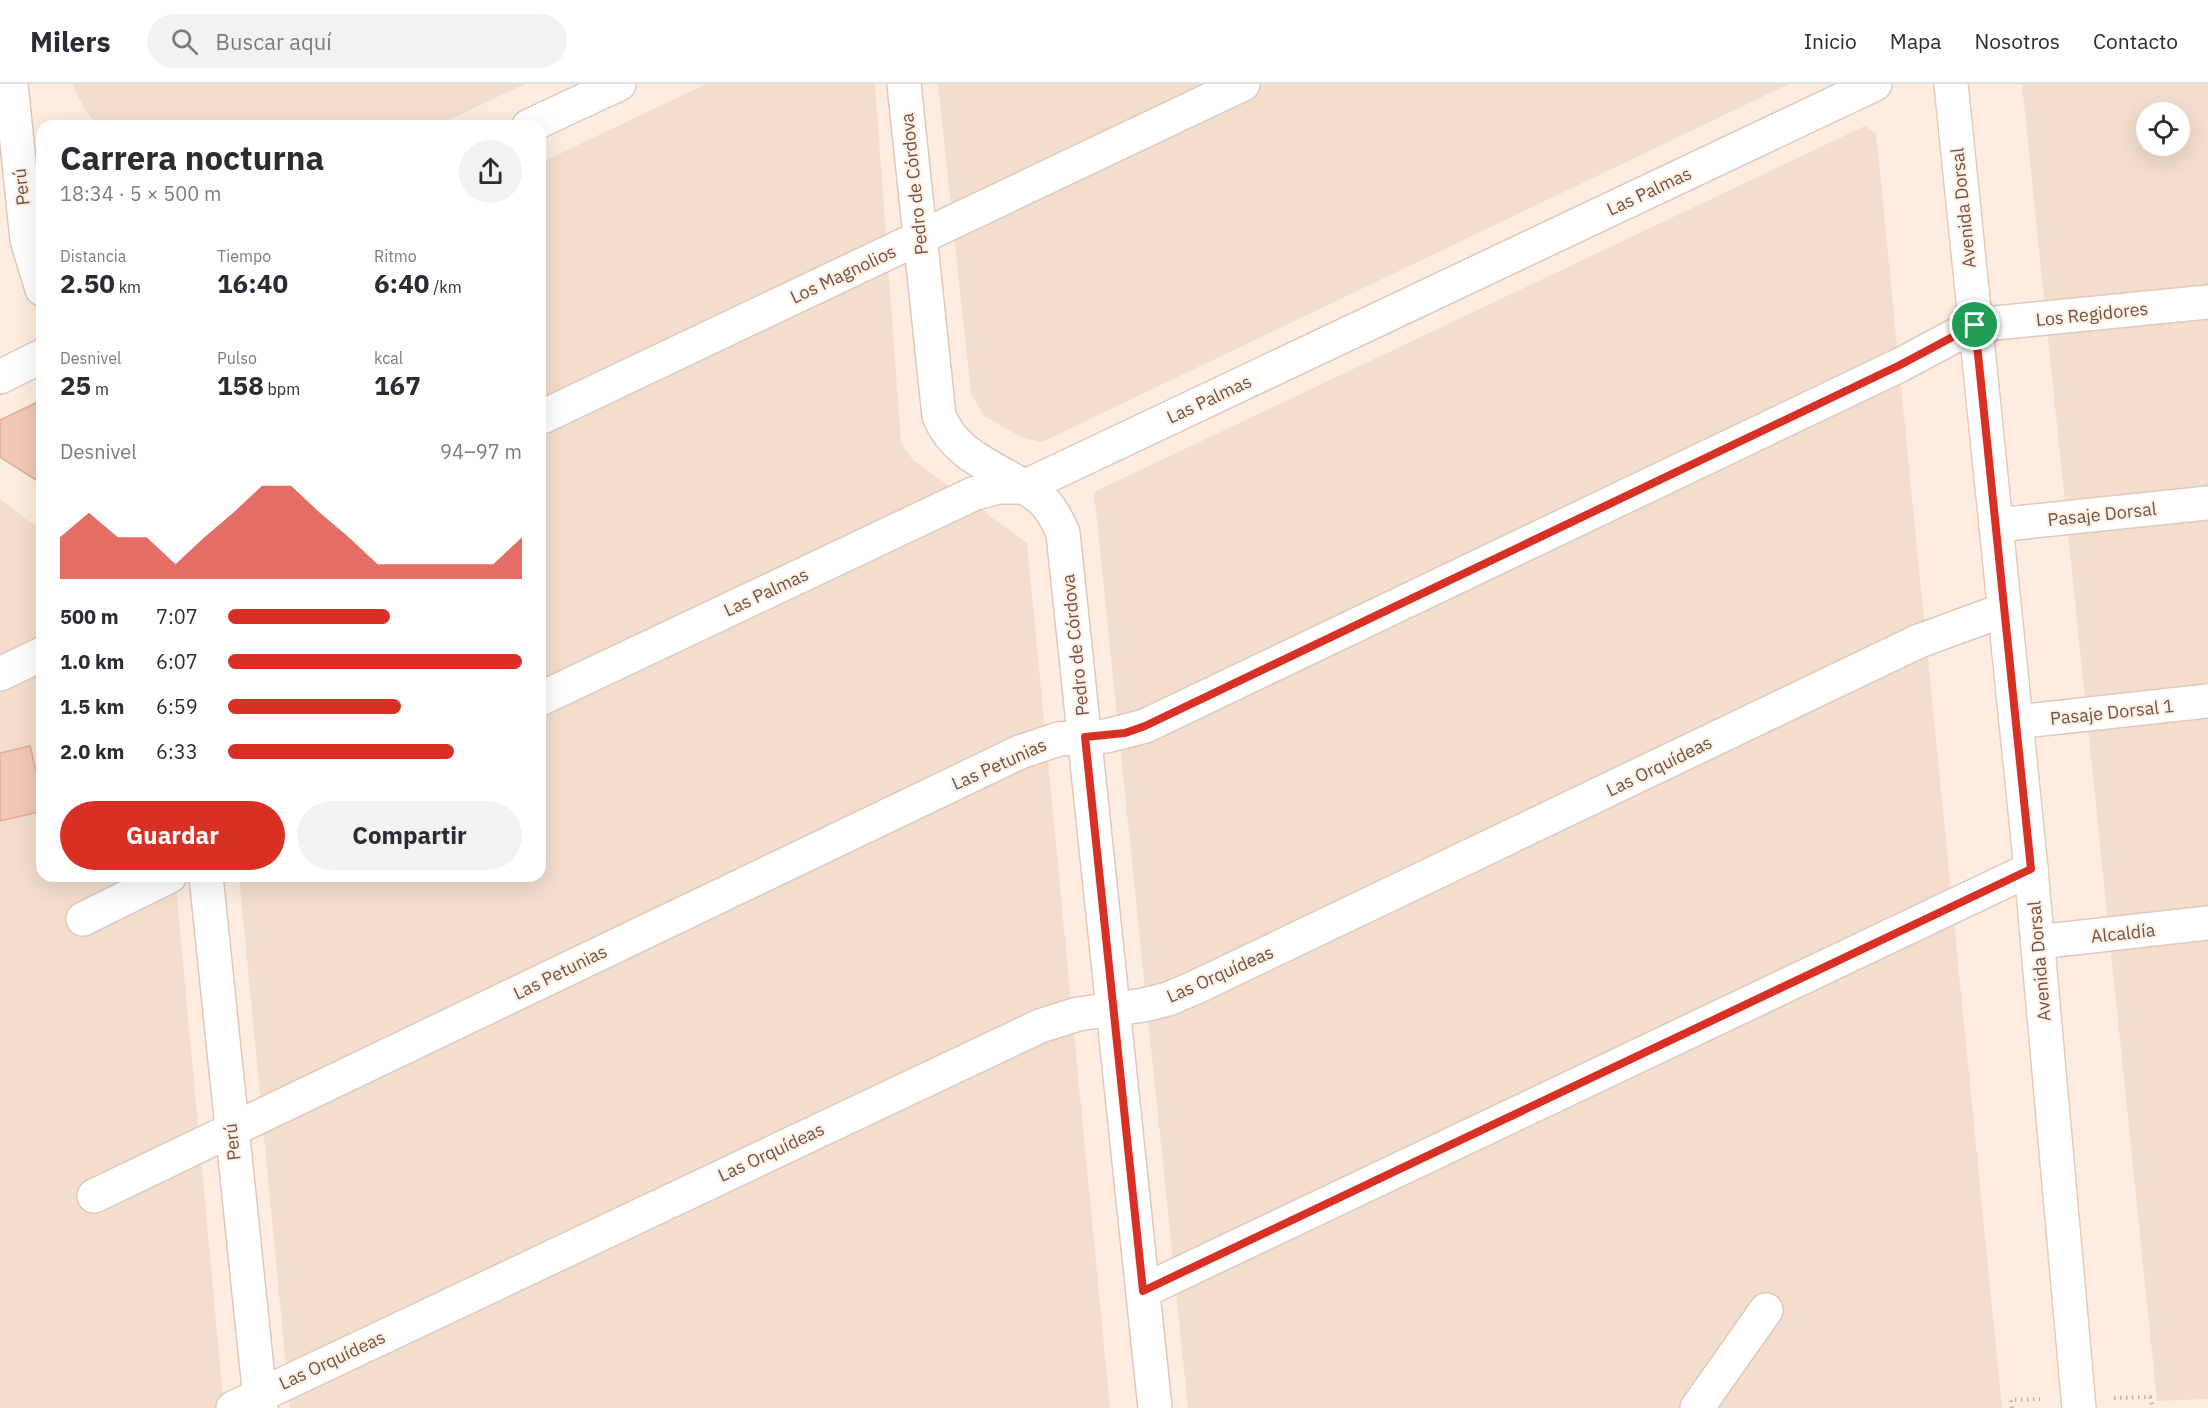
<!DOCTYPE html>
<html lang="es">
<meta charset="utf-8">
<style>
:root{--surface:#fff;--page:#f2f2f3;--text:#2b2b33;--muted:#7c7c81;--line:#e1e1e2;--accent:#d93025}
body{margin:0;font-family:"IBM Plex Sans",sans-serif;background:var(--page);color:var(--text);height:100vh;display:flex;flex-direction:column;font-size:22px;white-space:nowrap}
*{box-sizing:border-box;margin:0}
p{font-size:20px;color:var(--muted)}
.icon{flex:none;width:33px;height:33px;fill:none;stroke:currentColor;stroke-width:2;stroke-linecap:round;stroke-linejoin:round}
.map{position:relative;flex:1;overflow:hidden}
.panel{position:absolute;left:36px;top:36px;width:510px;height:762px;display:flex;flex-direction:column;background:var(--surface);border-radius:18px;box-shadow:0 6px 24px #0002}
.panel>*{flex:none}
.tools{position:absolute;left:2136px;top:18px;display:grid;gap:12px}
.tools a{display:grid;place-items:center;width:54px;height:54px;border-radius:50%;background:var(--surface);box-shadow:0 6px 24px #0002;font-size:30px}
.pin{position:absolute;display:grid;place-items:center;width:51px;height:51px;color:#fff;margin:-26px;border:3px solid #fff;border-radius:50%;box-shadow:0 2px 6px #0007}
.round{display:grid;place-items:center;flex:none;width:63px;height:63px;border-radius:32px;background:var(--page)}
.headline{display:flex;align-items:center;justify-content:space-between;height:102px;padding:0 24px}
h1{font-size:33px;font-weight:800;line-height:45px}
.stats{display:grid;grid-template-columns:repeat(3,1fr);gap:9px;height:102px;padding:6px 24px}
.stats div{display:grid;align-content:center}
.stats b{font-size:26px;font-weight:800}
.stats small{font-size:16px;font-weight:400}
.stats p{font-size:16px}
.chart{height:168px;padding:12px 24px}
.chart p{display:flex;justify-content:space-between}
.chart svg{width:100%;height:108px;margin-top:6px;fill:var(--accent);opacity:.7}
.button{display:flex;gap:12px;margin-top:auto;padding:12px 24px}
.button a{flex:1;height:69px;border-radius:36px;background:var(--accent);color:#fff;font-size:24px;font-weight:800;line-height:69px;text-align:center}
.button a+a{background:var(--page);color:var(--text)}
ul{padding:0 24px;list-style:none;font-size:20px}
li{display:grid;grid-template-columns:96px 72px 1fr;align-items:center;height:45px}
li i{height:15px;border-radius:8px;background:var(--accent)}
header{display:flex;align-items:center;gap:36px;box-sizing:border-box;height:84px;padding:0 30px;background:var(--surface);border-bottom:2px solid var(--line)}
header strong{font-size:28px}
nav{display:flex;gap:33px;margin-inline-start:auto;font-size:21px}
.search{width:420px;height:54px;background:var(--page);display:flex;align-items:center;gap:15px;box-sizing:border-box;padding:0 21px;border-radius:33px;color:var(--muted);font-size:22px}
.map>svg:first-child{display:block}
</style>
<header>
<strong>Milers</strong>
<div class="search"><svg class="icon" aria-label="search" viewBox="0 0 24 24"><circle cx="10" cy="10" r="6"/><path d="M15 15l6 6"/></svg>Buscar aquí</div>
<nav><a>Inicio</a><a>Mapa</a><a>Nosotros</a><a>Contacto</a></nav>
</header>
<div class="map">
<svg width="2208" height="1324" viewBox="0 0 2208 1324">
<rect width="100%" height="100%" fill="#fcede0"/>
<!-- residential -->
<path fill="#f3dece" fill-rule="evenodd" d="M 72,0 L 525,0 L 436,42 L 98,42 L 84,24 Z
M 706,0 L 875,0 L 901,359 L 913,376 L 1027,459 L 1110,1324 L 290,1324 L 239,792 L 540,792 L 540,79 Z
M 938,0 L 1789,0 L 1042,358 L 1023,354 L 984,332 L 971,310 Z
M 2022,0 L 2208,0 L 2208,1315 L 2157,1317 ZM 2146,28 L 2180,28 L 2180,62 L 2146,62 Z
M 1865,42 L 1876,49 L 2002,1324 L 1188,1324 L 1094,408 Z
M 0,415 L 42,447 L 42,792 L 175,792 L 224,1324 L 0,1324 Z"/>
<!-- building -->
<path fill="#f1c8b8" stroke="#e3ac98" stroke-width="1.5" d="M 42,316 L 42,400 L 0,373 L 0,336 Z
M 30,662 L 42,711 L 42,723 L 38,728 L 0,737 L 0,669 Z"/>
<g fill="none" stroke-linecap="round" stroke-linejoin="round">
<defs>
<path id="street" d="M 11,0 L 27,156 L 42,205
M 904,0 L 939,332 C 958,378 1005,385 1040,414 C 1051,423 1057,436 1063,449 L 1155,1324
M 529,42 L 619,0
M 0,293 L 42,272
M 540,334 L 1243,0
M 1996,441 L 2208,419
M 0,590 L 42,570
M 540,615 L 973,410 L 998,403 L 1024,403 L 1875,0
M 2016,638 L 2208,617
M 206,792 L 261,1324
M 83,835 L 170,792
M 2038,858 L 2208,839
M 94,1112 L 1020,668 L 1059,655 L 1106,652 L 1145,642 L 1900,281 L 1975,241 L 2208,218
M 1143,1207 L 2031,785
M 233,1324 L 1040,942 L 1078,930 L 1144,921 L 1168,915 L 1194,904 L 1919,557 L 2004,526
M 1697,1324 L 1766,1226"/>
<path id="secondary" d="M 1951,0 L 2031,785 L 2079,1324"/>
</defs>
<!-- street casing -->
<use href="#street" stroke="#dfc9bc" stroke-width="36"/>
<!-- secondary casing -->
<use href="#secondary" stroke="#e6cbbc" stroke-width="36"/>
<!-- path -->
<path stroke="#d5ab9b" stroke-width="4" stroke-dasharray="1.5 4.5" stroke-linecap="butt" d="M 2114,1314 L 2150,1313 L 2153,1324
M 2012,1324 L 2011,1316 L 2040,1315"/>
<!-- street -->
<use href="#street" stroke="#fff" stroke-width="33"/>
<!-- secondary -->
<use href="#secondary" stroke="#fff" stroke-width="33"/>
</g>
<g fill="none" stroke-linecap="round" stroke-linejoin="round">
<defs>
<path id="route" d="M 1975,241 L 2031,785 L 1143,1207 L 1085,653 L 1125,649 L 1145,642 L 1900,281 Z"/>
</defs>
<!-- route casing -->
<use href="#route" stroke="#fff" stroke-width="12"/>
<!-- route -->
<use href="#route" stroke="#d93025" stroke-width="8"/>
</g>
<g text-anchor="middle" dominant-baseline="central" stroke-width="4.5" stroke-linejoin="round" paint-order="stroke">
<!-- street labels -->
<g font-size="18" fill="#715248" stroke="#fff2e5">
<text transform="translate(914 100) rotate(-96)">Pedro de Córdova</text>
<text transform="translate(21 103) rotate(-96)">Perú</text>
<text transform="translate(1649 107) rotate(-25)">Las Palmas</text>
<text transform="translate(1963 124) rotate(-96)">Avenida Dorsal</text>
<text transform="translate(843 190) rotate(-25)">Los Magnolios</text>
<text transform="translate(2092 230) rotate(-6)">Los Regidores</text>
<text transform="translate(1209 315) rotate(-25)">Las Palmas</text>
<text transform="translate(2102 430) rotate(-6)">Pasaje Dorsal</text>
<text transform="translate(766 508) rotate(-25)">Las Palmas</text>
<text transform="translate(1075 561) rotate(-96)">Pedro de Córdova</text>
<text transform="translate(2112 628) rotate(-6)">Pasaje Dorsal 1</text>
<text transform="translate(999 680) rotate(-24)">Las Petunias</text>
<text transform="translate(1659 682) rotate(-26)">Las Orquídeas</text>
<text transform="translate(2123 849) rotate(-6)">Alcaldía</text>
<text transform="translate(2039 877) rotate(-95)">Avenida Dorsal</text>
<text transform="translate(560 888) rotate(-26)">Las Petunias</text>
<text transform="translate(1220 890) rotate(-24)">Las Orquídeas</text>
<text transform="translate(232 1058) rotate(-96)">Perú</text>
<text transform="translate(771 1068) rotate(-25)">Las Orquídeas</text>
<text transform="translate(332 1276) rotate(-25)">Las Orquídeas</text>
</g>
</g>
</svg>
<div class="tools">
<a><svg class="icon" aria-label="locate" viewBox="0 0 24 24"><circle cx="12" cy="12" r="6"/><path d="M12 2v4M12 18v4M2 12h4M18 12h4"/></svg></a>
</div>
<div class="pin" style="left:1975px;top:241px;background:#1e9e55"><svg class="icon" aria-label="arrive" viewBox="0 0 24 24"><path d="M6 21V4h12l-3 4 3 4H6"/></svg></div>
<section class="panel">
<div class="headline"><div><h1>Carrera nocturna</h1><p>18:34 · 5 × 500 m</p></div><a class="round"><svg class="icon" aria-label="share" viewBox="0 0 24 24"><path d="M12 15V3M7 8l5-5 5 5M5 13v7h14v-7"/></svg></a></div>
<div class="stats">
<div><p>Distancia</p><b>2.50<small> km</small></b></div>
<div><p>Tiempo</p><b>16:40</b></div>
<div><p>Ritmo</p><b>6:40<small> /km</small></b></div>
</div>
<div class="stats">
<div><p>Desnivel</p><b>25<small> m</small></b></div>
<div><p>Pulso</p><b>158<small> bpm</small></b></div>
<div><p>kcal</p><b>167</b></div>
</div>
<div class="chart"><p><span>Desnivel</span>94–97 m</p>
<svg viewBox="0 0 160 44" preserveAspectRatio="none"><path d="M0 44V27L10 17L20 27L30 27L40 38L50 27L60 17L70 6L80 6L90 17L100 27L110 38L120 38L130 38L140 38L150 38L160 27V44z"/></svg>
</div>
<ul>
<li><b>500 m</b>7:07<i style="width:55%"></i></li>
<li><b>1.0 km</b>6:07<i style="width:100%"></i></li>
<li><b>1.5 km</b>6:59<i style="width:59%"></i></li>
<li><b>2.0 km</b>6:33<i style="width:77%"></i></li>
</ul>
<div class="button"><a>Guardar</a><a>Compartir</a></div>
</section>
</div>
